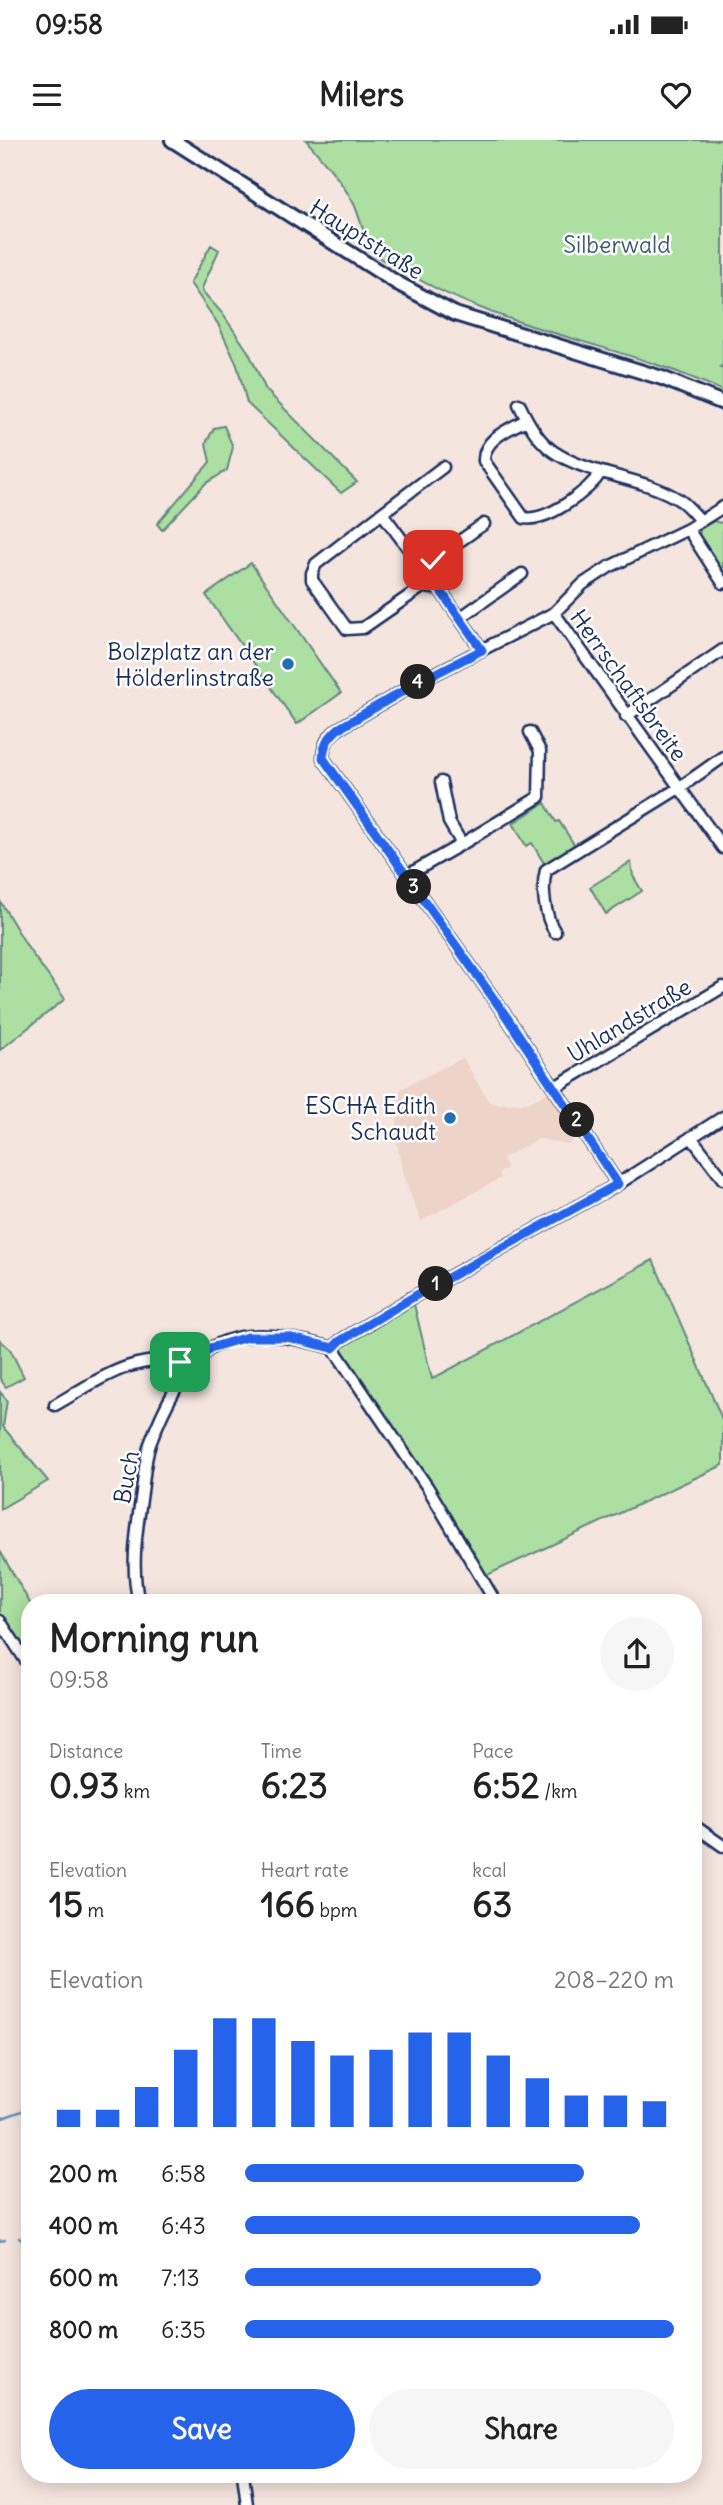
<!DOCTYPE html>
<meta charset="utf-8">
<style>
:root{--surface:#fff;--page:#f6f6f6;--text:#222;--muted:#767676;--accent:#2563eb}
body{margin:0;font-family:Delius,sans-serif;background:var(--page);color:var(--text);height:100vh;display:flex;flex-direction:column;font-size:26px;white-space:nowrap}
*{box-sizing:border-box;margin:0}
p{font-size:23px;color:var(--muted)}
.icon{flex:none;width:38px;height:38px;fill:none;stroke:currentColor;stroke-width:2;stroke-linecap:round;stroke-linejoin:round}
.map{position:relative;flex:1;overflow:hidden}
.details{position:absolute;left:21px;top:1454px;width:681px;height:889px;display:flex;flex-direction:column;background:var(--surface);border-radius:28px;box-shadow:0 4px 18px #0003}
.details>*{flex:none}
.pin{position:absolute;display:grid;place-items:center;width:60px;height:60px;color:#fff;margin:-30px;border-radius:14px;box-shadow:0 4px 10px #0006}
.km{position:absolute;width:35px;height:35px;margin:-18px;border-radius:50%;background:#222;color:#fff;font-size:19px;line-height:35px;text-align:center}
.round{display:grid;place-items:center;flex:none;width:74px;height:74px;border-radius:37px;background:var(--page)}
.overview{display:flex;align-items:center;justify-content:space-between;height:119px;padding:0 28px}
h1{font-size:38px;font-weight:800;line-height:52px}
.stats{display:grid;grid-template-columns:repeat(3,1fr);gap:10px;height:119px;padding:7px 28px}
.stats div{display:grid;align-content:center}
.stats b{font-size:35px;font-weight:800}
.stats small{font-size:19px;font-weight:400}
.stats p{font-size:19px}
.chart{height:196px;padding:14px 28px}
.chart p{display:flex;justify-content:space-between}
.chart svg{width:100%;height:126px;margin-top:7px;stroke:var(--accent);stroke-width:6}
.action{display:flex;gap:14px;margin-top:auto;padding:14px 28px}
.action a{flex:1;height:80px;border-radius:42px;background:var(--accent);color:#fff;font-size:28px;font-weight:800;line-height:80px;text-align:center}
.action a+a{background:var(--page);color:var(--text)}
ul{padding:0 28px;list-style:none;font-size:23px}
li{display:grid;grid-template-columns:112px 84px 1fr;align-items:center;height:52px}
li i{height:18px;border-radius:9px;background:var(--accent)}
.status{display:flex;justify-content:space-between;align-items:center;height:49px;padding:0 35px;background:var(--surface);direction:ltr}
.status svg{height:19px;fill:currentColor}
header{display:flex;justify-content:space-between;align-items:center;height:91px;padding:0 28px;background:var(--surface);font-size:32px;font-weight:800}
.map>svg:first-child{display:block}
</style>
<div class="status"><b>09:58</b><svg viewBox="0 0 49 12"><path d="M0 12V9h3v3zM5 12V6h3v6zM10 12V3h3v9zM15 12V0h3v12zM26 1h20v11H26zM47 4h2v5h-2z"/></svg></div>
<header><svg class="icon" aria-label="menu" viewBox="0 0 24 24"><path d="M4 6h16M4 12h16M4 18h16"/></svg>Milers<svg class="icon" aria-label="heart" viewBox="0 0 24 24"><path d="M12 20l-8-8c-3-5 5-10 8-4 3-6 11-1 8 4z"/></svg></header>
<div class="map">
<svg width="723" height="2365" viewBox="0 0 723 2365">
<rect width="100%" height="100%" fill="#f5e5df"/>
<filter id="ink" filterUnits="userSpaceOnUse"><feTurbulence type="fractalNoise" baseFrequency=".0143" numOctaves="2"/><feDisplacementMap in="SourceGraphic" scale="14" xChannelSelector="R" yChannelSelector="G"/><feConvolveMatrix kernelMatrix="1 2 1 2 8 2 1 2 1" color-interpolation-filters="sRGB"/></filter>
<g filter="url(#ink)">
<!-- built -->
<path fill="#eed3c9" d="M 463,918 L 489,962 L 498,964 L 528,963 L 551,951 L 577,991 L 569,1004 L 539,999 L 502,1018 L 507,1028 L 499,1033 L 501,1038 L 421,1081 L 403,1036 L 396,998 L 399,953 L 402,948 Z"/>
<!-- green -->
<path fill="#acdfa1" stroke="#648780" stroke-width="2" d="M 306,0 L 723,0 L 723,225 L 720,227 L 723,229 L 723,251 C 621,203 503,191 406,132 C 397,127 380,121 374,113 C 364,99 361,79 354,64 C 341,40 323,20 306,0 Z
M 211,105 L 219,110 L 202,148 L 203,152 L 222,173 L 249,213 L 266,250 L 357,342 L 341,353 L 247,263 L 237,225 L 218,184 L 190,143 Z
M 224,286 L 233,307 L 227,330 L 205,344 L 162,390 L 157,384 L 210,322 L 206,303 L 214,288 Z
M 714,381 L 720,383 L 723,381 L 723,434 L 699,397 L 700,389 Z
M 251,423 L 341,553 L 297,584 L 206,455 Z
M 545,663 L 556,682 L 559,681 L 575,706 L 545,725 L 532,703 L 526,706 L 513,683 Z
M 631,722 L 633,736 L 642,751 L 606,774 L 590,747 Z
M 0,761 L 28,808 L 65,859 L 0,910 Z
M 653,1120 L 723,1281 L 723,1325 L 483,1437 L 416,1322 L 338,1211 L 339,1206 L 413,1160 L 432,1239 Z
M 0,1200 L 10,1209 L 24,1237 L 6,1247 L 0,1239 Z
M 0,1252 L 7,1260 L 3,1287 L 48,1341 L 0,1369 Z
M 0,1411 L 30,1463 L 30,1521 L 0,1475 Z"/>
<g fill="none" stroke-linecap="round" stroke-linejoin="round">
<!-- stream -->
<path stroke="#6892bc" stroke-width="2.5" d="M 0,1979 L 30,1968
M 19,2098 L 26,2102 L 30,2101
M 0,2101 L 5,2100"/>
<defs>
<path id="street" d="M 519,264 C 528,283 540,305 559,315 C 597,337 644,337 681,361 C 688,366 694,374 700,380
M 526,280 C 509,289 483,299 484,321 L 524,378 C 547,382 589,351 601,332
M 382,373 L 316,424 L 312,433 L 312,440 L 347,489 L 363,488 L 425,445
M 688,389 L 723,443
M423 439a9 9 0 1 1 18 0a9 9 0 1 1-18 0Z
M 432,430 C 434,409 447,409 461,400 C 469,395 476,389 484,384
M 426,432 L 382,373 L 443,327
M 438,447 L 482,510
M 554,473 L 723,708
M 460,478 L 522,434
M 626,576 L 723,510
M 462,704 L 539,657 L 540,611 L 530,592
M 406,736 L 462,704 L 449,682 L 441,642
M 555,792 C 545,777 541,749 546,730 L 679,648 L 723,617
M 555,947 L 723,847
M 691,997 L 723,1039
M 618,1044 L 506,876 L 323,618 C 324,604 327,598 338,589 L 415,544 L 554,473 L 583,444 L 609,427 L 688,389 L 723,367
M 333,1208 L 340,1201 L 415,1156 L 618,1044 L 723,977
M 333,1208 L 428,1348 L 496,1463
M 55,1265 C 97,1241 140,1208 190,1226
M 139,1463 C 130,1426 137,1389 142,1352 C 144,1336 145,1319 150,1304 C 161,1274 184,1223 213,1207 C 249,1186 295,1198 333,1208
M 0,1481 L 30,1527
M 693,1685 L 723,1706
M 243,2334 L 247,2365"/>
<path id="secondary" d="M 172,0 L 397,143 L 455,174 L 662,238 L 723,263"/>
</defs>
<!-- street casing -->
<use href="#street" stroke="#1b2f5e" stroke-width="15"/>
<!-- secondary casing -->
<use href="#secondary" stroke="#1b2f5e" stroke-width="18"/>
<!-- street -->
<use href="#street" stroke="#fff" stroke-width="10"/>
<!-- secondary -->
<use href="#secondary" stroke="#fff" stroke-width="12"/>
</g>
</g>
<g fill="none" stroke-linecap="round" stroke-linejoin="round" filter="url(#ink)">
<defs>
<path id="route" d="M 180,1222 L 190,1226 L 210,1208 L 247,1197 L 287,1197 L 333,1208 L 340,1201 L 415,1156 L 618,1044 L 506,876 L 323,618 C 324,604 328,598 338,589 L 415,544 L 482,510 L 438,447 L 442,439 L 438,432 L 432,430 L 433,420"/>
</defs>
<!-- route casing -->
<use href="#route" stroke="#fff" stroke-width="14"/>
<!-- route -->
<use href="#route" stroke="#2563eb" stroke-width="9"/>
</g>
<!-- markers -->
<g fill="#1f6fb2" stroke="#fff" stroke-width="2.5">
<circle cx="288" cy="524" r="7"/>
<circle cx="450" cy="978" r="7"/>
</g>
<g text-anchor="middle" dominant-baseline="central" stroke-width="5" stroke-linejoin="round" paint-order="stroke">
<!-- street labels -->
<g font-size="23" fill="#1b2f5e" stroke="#fff">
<text transform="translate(367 99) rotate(32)">Hauptstraße</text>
<text transform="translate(629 545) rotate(54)">Herrschaftsbreite</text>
<text transform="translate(629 880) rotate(-31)">Uhlandstraße</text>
<text transform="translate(126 1337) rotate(-80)">Buch</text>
</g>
<!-- park labels -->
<g font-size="23" fill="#3f5b6f" stroke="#fff">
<text x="617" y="104">Silberwald</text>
</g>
<!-- poi labels -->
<g font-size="23" fill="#1b2f5e" stroke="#fff" text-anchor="end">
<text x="274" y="511">Bolzplatz an der<tspan x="274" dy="26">Hölderlinstraße</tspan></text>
<text x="436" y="965">ESCHA Edith<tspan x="436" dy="26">Schaudt</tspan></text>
</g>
</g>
</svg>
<div class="pin" style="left:180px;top:1222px;background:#1e9e55"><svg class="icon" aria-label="arrive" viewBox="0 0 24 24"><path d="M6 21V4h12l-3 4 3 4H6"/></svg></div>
<div class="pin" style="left:433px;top:420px;background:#d93025"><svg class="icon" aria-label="check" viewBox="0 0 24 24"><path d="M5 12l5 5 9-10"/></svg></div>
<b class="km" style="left:436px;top:1144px">1</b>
<b class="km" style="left:577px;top:980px">2</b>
<b class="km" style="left:414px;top:747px">3</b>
<b class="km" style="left:418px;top:542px">4</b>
<section class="details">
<div class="overview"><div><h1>Morning run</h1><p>09:58</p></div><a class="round"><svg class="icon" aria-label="share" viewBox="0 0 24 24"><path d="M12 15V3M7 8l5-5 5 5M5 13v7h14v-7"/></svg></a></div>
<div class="stats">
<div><p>Distance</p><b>0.93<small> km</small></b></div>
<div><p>Time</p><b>6:23</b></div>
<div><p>Pace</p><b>6:52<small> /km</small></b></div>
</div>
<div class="stats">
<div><p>Elevation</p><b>15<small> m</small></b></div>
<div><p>Heart rate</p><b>166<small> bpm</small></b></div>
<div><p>kcal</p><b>63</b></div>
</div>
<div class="chart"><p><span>Elevation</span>208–220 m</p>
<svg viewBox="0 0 160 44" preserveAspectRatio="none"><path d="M5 44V38M15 44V38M25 44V30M35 44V17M45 44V6M55 44V6M65 44V14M75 44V19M85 44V17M95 44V11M105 44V11M115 44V19M125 44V27M135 44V33M145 44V33M155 44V35"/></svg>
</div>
<ul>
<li><b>200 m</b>6:58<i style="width:79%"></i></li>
<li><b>400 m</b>6:43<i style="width:92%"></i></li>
<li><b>600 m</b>7:13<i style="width:69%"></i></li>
<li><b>800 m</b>6:35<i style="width:100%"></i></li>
</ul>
<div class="action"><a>Save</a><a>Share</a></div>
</section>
</div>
